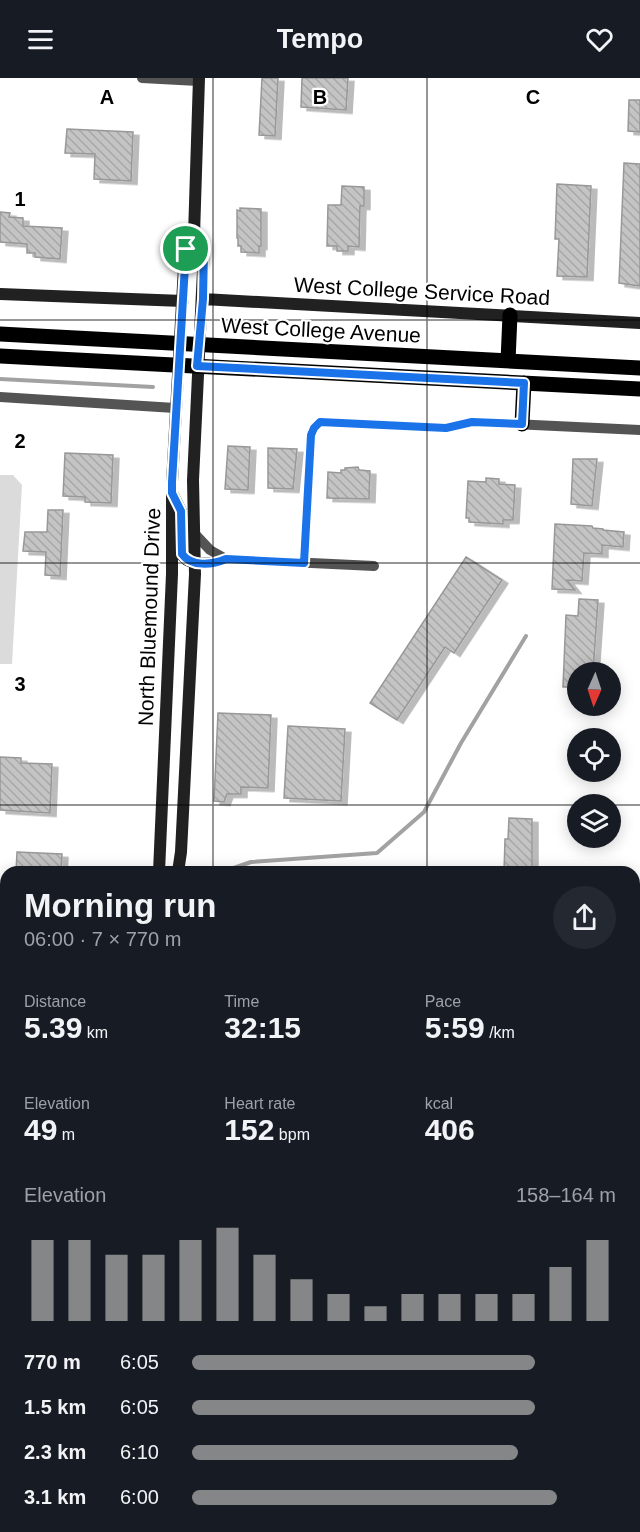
<!DOCTYPE html>
<meta charset="utf-8">
<style>
:root{--surface:#171b24;--page:#242831;--text:#f1f3f6;--muted:#9ea1a6;--accent:#858687}
body{margin:0;font-family:Helvetica,sans-serif;background:var(--page);color:var(--text);height:100vh;display:flex;flex-direction:column;font-size:22px;white-space:nowrap}
*{box-sizing:border-box;margin:0}
p{font-size:20px;color:var(--muted)}
.icon{flex:none;width:33px;height:33px;fill:none;stroke:currentColor;stroke-width:2;stroke-linecap:round;stroke-linejoin:round}
.map{position:relative;flex:1;overflow:hidden}
.side{position:absolute;left:0px;top:788px;width:640px;height:668px;display:flex;flex-direction:column;background:var(--surface);border-radius:18px 18px 0 0;box-shadow:0 3px 15px #0003}
.side>*{flex:none}
.needle{width:39px;rotate:183deg}
.controls{position:absolute;left:567px;top:584px;display:grid;gap:12px}
.controls a{display:grid;place-items:center;width:54px;height:54px;border-radius:50%;background:var(--surface);box-shadow:0 3px 15px #0003;font-size:30px}
.pin{position:absolute;display:grid;place-items:center;width:51px;height:51px;color:#fff;margin:-26px;border:3px solid #fff;border-radius:50%;box-shadow:0 2px 6px #0007}
.round{display:grid;place-items:center;flex:none;width:63px;height:63px;border-radius:32px;background:var(--page)}
.summary{display:flex;align-items:center;justify-content:space-between;height:102px;padding:0 24px}
h1{font-size:33px;font-weight:700;line-height:45px}
.stats{display:grid;grid-template-columns:repeat(3,1fr);gap:9px;height:102px;padding:6px 24px}
.stats div{display:grid;align-content:center}
.stats b{font-size:30px;font-weight:700}
.stats small{font-size:16px;font-weight:400}
.stats p{font-size:16px}
.chart{height:168px;padding:12px 24px}
.chart p{display:flex;justify-content:space-between}
.chart svg{width:100%;height:108px;margin-top:6px;stroke:var(--accent);stroke-width:6}
ul{padding:0 24px;list-style:none;font-size:20px}
li{display:grid;grid-template-columns:96px 72px 1fr;align-items:center;height:45px}
li i{height:15px;border-radius:8px;background:var(--accent)}
header{display:flex;justify-content:space-between;align-items:center;height:78px;padding:0 24px;background:var(--surface);font-size:27px;font-weight:700}
.map>svg:first-child{display:block}
</style>
<header><svg class="icon" aria-label="menu" viewBox="0 0 24 24"><path d="M4 6h16M4 12h16M4 18h16"/></svg>Tempo<svg class="icon" aria-label="heart" viewBox="0 0 24 24"><path d="M12 20l-8-8c-3-5 5-10 8-4 3-6 11-1 8 4z"/></svg></header>
<div class="map">
<svg width="640" height="1454" viewBox="0 0 640 1454">
<defs>
<pattern id="building-back-hatch" width="6" height="6" patternUnits="userSpaceOnUse" patternTransform="scale(1.5)"><rect width="6" height="6" fill="#c4c4c4"/><path d="M-1 5l2 2M0 0l6 6M5-1l2 2" fill="none" stroke="#a7a7a7"/></pattern>
<filter id="shadow"><feDropShadow dx="6" dy="3.5" stdDeviation="0" flood-color="#0004"/></filter>
</defs>
<rect width="100%" height="100%" fill="#fff"/>
<!-- pitch -->
<path fill="#dbdbdb" d="M 0,397 L 13,397 L 22,407 L 12,586 L 0,586 Z"/>
<g fill="none" stroke-linecap="round" stroke-linejoin="round">
<!-- stream -->
<path stroke="#a2a2a2" stroke-width="4" d="M 0,301 L 153,309
M 222,794 L 251,784 L 377,775 L 424,734 L 461,665 L 526,558
M 0,969 L 6,948"/>
</g>
<!-- building -->
<path fill="url(#building-back-hatch)" stroke="#989898" stroke-width="1.5" filter="url(#shadow)" d="M 262,0 L 278,0 L 275,58 L 259,57 Z
M 302,0 L 348,0 L 346,32 L 301,29 Z
M 629,22 L 640,22 L 640,54 L 628,53 Z
M 67,51 L 133,54 L 131,103 L 94,101 L 95,76 L 65,75 Z
M 624,85 L 640,86 L 640,208 L 619,205 Z
M 557,106 L 591,108 L 587,199 L 557,198 L 559,161 L 555,161 Z
M 342,108 L 364,109 L 364,128 L 360,128 L 359,169 L 348,168 L 348,173 L 337,173 L 337,168 L 327,168 L 328,127 L 341,127 Z
M 240,130 L 261,131 L 261,168 L 259,168 L 259,175 L 241,174 L 241,168 L 238,168 L 238,160 L 237,160 L 237,132 L 240,133 Z
M 0,134 L 10,135 L 9,139 L 23,140 L 23,148 L 62,150 L 60,181 L 35,179 L 35,175 L 27,175 L 27,166 L 0,164 Z
M 228,368 L 250,369 L 248,412 L 225,411 Z
M 268,370 L 297,371 L 293,411 L 268,410 Z
M 65,375 L 113,377 L 111,425 L 85,424 L 85,419 L 63,418 Z
M 573,381 L 597,381 L 592,428 L 571,426 Z
M 358,389 L 359,392 L 370,393 L 369,421 L 327,420 L 328,394 L 341,395 L 341,392 L 345,392 L 345,390 Z
M 486,400 L 499,401 L 499,406 L 515,407 L 513,442 L 503,442 L 503,446 L 469,444 L 469,440 L 466,440 L 468,403 L 486,404 Z
M 48,432 L 63,432 L 60,498 L 45,497 L 46,474 L 23,473 L 25,454 L 47,454 Z
M 555,446 L 592,448 L 593,450 L 603,451 L 603,452 L 624,454 L 623,469 L 602,467 L 602,476 L 584,475 L 582,503 L 567,502 L 575,512 L 552,511 Z
M 466,479 L 502,502 L 454,575 L 445,569 L 397,642 L 370,625 Z
M 579,521 L 598,522 L 593,594 L 578,594 L 578,609 L 563,609 L 566,537 L 578,538 Z
M 218,635 L 271,637 L 268,710 L 241,709 L 241,716 L 227,716 L 224,724 L 214,723 Z
M 288,648 L 345,651 L 341,723 L 284,720 Z
M 0,679 L 21,680 L 21,685 L 52,686 L 50,735 L 0,732 Z
M 509,740 L 532,741 L 532,794 L 504,794 L 505,761 L 508,761 Z
M 17,774 L 62,776 L 61,794 L 16,794 Z"/>
<g fill="none" stroke-linecap="round" stroke-linejoin="round">
<!-- street -->
<path stroke="#545454" stroke-width="10" d="M 142,0 L 198,3
M 0,319 L 175,330
M 194,455 L 210,472 L 226,481
M 194,485 L 216,484 L 226,481 L 374,488
M 304,485 L 311,357 L 314,349 L 320,344 L 446,350 L 472,344 L 640,352
M 634,1088 L 640,1087
M 0,1442 L 6,1449"/>
<!-- secondary -->
<path stroke="#212121" stroke-width="12" d="M 0,216 L 183,223
M 203,221 L 640,245
M 173,417 L 181,433 L 181,476 L 187,482 L 194,485
M 159,794 L 172,496 L 172,404 L 185,171 L 194,157 L 199,0
M 178,794 L 181,774 L 195,496 L 193,402 L 204,171 L 194,157
M 139,1454 L 139,1449"/>
<!-- primary -->
<path stroke="#000" stroke-width="15" d="M 0,256 L 640,290
M 0,278 L 640,311
M 508,283 L 510,237
M 522,346 L 524,305"/>
</g>
<g fill="none" stroke-linecap="round" stroke-linejoin="round">
<defs>
<path id="route" d="M 194,157 L 204,171 L 203,221 L 197,288 L 524,305 L 522,346 L 472,344 L 446,350 L 320,344 L 314,350 L 311,357 L 304,485 L 226,481 C 212,487 191,489 182,476 L 181,433 L 172,415 L 172,404 L 186,171 Z"/>
</defs>
<!-- route casing -->
<use href="#route" stroke="#fff" stroke-width="12"/>
<!-- route -->
<use href="#route" stroke="#1a73e8" stroke-width="8"/>
</g>
<!-- grid -->
<path fill="none" stroke="#000" stroke-width="1.5" stroke-opacity="0.55" d="M 213,0 L 213,794M 427,0 L 427,794M 0,242 L 640,242M 0,485 L 640,485M 0,727 L 578,727M 610,727 L 640,727M 0,969 L 6,969M 634,969 L 640,969M 0,1212 L 6,1212M 634,1212 L 640,1212M 213,1449 L 213,1454M 427,1449 L 427,1454"/>
<g text-anchor="middle" dominant-baseline="central" stroke-width="4.5" stroke-linejoin="round" paint-order="stroke">
<!-- street labels -->
<g font-size="21" fill="#000" stroke="#fff">
<text transform="translate(422 213) rotate(3)">West College Service Road</text>
<text transform="translate(321 252) rotate(3)">West College Avenue</text>
<text transform="translate(149 539) rotate(-88)">North Bluemound Drive</text>
</g>
</g>
<g font-size="20" text-anchor="middle" font-weight="bold" fill="#000" stroke="#fff" stroke-width="4.5" stroke-linejoin="round" paint-order="stroke">
<text x="107" y="26">A</text>
<text x="320" y="26">B</text>
<text x="533" y="26">C</text>
<text x="20" y="128">1</text>
<text x="20" y="370">2</text>
<text x="20" y="613">3</text>
</g>
</svg>
<div class="controls">
<a><svg class="needle" viewBox="-14 -14 28 28"><path d="M0-13l5 13h-10z" fill="#e53935"/><path d="M0 13l5-13h-10z" fill="#9ea1a6"/></svg></a>
<a><svg class="icon" aria-label="locate" viewBox="0 0 24 24"><circle cx="12" cy="12" r="6"/><path d="M12 2v4M12 18v4M2 12h4M18 12h4"/></svg></a>
<a><svg class="icon" aria-label="layers" viewBox="0 0 24 24"><path d="M12 4l9 5-9 5-9-5zM3 14l9 5 9-5"/></svg></a>
</div>
<div class="pin" style="left:186px;top:171px;background:#1e9e55"><svg class="icon" aria-label="arrive" viewBox="0 0 24 24"><path d="M6 21V4h12l-3 4 3 4H6"/></svg></div>
<section class="side">
<div class="summary"><div><h1>Morning run</h1><p>06:00 · 7 × 770 m</p></div><a class="round"><svg class="icon" aria-label="share" viewBox="0 0 24 24"><path d="M12 15V3M7 8l5-5 5 5M5 13v7h14v-7"/></svg></a></div>
<div class="stats">
<div><p>Distance</p><b>5.39<small> km</small></b></div>
<div><p>Time</p><b>32:15</b></div>
<div><p>Pace</p><b>5:59<small> /km</small></b></div>
</div>
<div class="stats">
<div><p>Elevation</p><b>49<small> m</small></b></div>
<div><p>Heart rate</p><b>152<small> bpm</small></b></div>
<div><p>kcal</p><b>406</b></div>
</div>
<div class="chart"><p><span>Elevation</span>158–164 m</p>
<svg viewBox="0 0 160 44" preserveAspectRatio="none"><path d="M5 44V11M15 44V11M25 44V17M35 44V17M45 44V11M55 44V6M65 44V17M75 44V27M85 44V33M95 44V38M105 44V33M115 44V33M125 44V33M135 44V33M145 44V22M155 44V11"/></svg>
</div>
<ul>
<li><b>770 m</b>6:05<i style="width:81%"></i></li>
<li><b>1.5 km</b>6:05<i style="width:81%"></i></li>
<li><b>2.3 km</b>6:10<i style="width:77%"></i></li>
<li><b>3.1 km</b>6:00<i style="width:86%"></i></li>
</ul>
</section>
</div>
